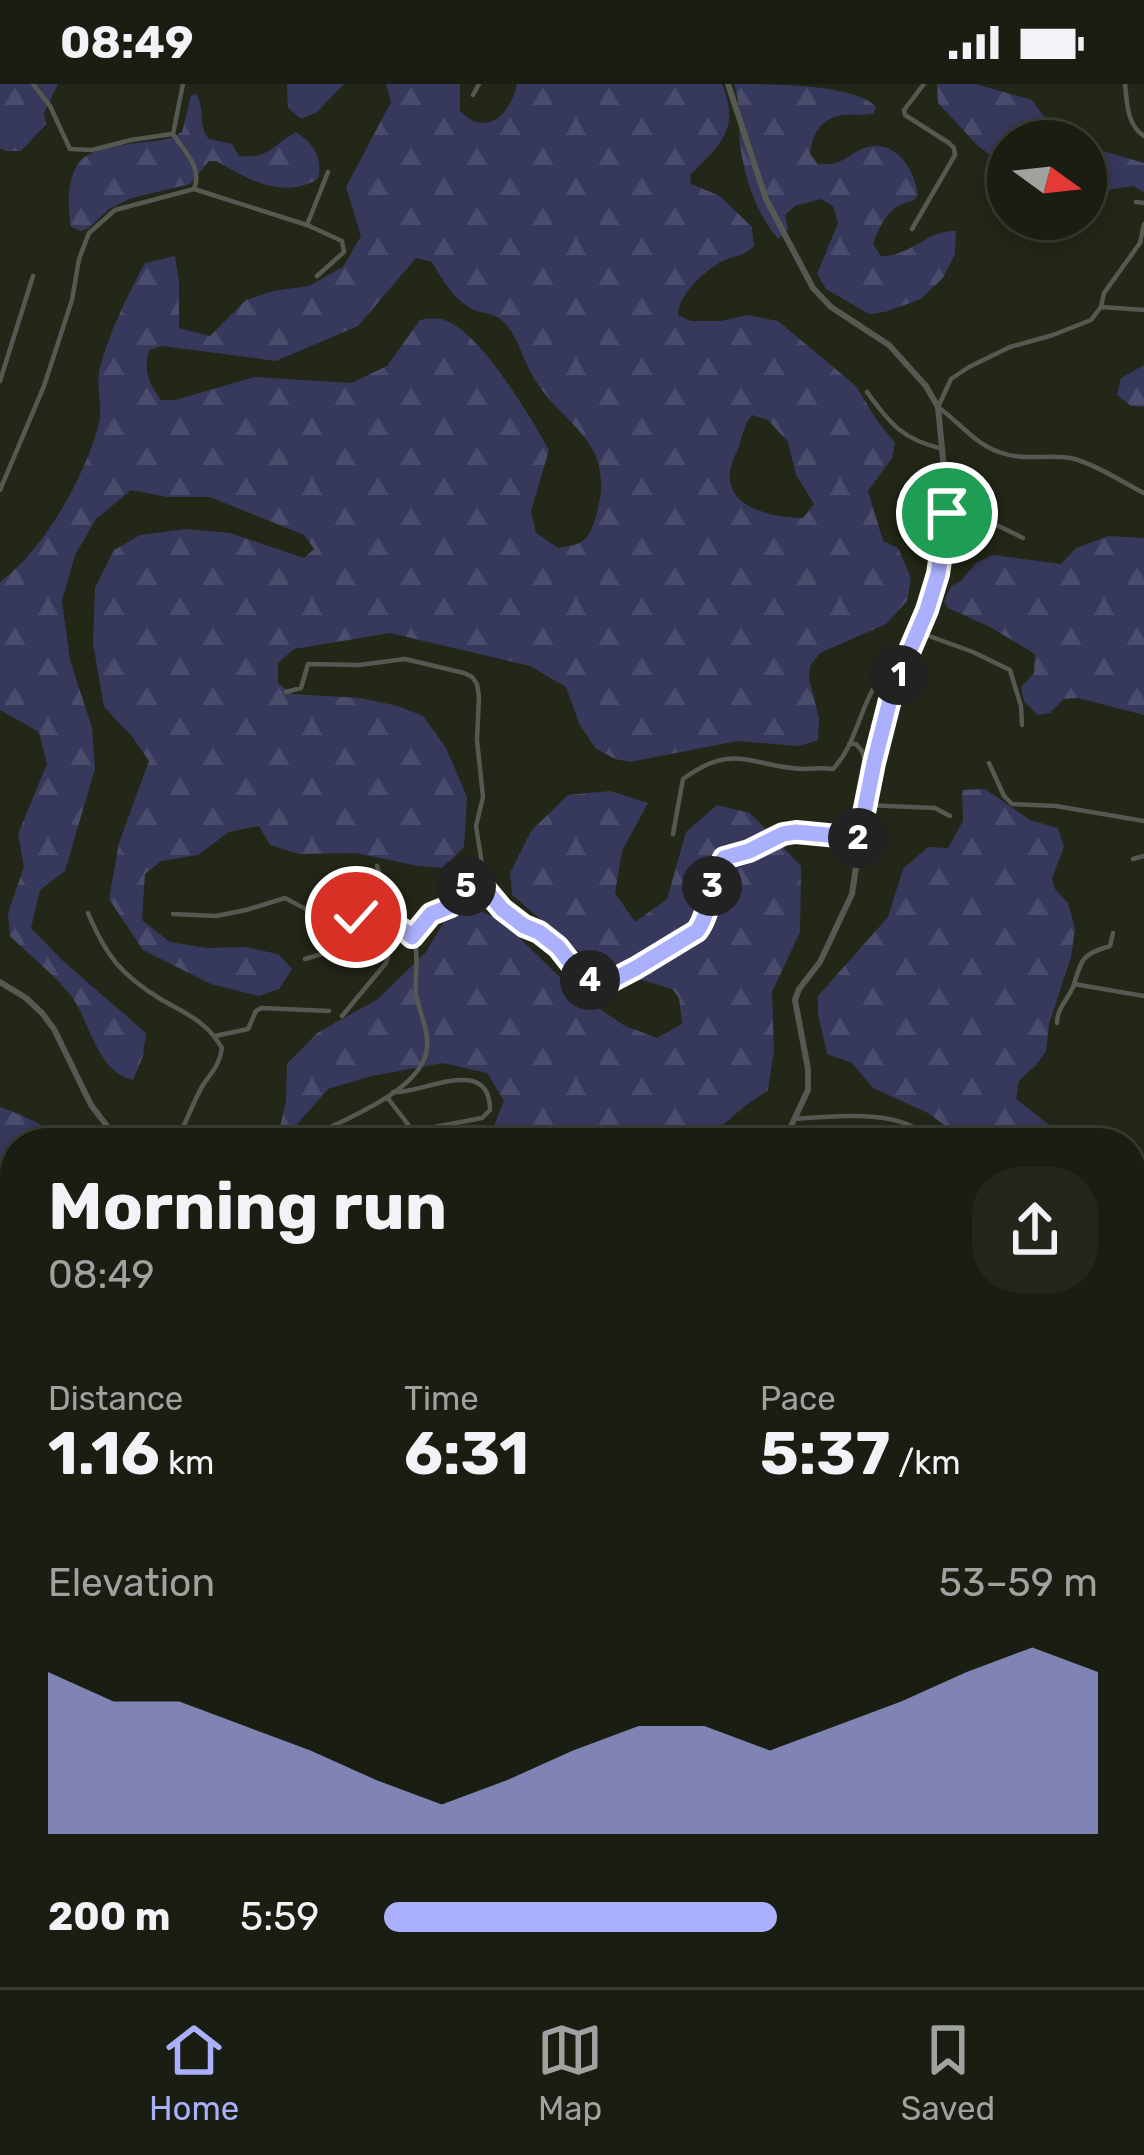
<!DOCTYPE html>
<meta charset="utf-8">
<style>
:root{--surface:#1a1d11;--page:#23261a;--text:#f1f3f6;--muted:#9fa29f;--line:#383b31;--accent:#aab0fb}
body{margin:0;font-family:Rubik,sans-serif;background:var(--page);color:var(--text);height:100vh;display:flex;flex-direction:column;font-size:45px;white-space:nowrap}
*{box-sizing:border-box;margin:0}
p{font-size:39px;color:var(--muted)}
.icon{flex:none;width:66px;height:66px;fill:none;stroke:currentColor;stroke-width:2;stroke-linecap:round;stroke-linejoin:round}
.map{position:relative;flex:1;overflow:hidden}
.details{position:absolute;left:0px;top:1044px;width:1146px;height:861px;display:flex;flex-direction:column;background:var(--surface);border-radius:48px 48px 0 0;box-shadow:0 6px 18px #0003,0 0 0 3px var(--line)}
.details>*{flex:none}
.needle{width:78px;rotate:105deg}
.controls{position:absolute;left:987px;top:36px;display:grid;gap:24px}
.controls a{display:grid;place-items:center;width:120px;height:120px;border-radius:50%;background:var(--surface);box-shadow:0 6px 18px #0003,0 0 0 3px var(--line);font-size:60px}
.pin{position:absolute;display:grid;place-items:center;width:102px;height:102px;color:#fff;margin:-51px;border:6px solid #fff;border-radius:50%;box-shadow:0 3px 12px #0007}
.km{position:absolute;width:60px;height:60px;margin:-30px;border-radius:50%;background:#222;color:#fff;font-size:33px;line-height:60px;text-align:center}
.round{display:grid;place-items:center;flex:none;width:126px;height:126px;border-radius:48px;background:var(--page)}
.head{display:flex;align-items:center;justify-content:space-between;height:204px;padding:0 48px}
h1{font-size:66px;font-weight:700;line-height:90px}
.metrics{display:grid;grid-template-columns:repeat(3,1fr);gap:18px;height:204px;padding:12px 48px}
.metrics div{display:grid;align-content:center}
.metrics b{font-size:60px;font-weight:700}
.metrics small{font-size:33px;font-weight:400}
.metrics p{font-size:33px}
.chart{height:336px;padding:24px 48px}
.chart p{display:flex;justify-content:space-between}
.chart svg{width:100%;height:216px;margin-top:12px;fill:var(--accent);opacity:.7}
ul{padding:0 48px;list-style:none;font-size:39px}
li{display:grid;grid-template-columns:192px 144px 1fr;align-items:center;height:90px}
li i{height:30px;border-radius:15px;background:var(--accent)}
.status{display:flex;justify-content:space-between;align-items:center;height:84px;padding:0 60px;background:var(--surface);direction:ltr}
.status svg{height:33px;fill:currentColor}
.tabs{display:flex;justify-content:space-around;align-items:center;height:168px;border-top:3px solid var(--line);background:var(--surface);font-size:33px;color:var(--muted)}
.tabs a{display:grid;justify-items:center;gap:6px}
.tabs .on{color:var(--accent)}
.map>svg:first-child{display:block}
</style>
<div class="status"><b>08:49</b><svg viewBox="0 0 49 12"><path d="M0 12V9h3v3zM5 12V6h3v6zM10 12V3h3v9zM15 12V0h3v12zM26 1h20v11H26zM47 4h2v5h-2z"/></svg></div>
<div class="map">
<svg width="1144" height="1903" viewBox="0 0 1144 1903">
<defs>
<pattern id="forest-firs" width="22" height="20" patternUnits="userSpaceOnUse" patternTransform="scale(3)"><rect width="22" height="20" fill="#36385c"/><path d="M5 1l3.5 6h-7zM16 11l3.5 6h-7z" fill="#4a4c6c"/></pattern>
</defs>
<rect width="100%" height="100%" fill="#222717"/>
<!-- forest -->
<path fill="url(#forest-firs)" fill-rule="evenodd" d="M 0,0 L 58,0 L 44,29 L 46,40 L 21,67 L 6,67 L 0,64 Z
M 287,0 L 344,0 L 317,28 L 301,35 L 288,24 Z
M 386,0 L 460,0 L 460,27 C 487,55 511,29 517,0 L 722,0 C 741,45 720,61 690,91 L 691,100 L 720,112 L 752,143 L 754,162 C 743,174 732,171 719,179 C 702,190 679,210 678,231 L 691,237 L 721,237 L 747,231 L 778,237 L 856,302 L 876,335 L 895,359 L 892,374 L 868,407 L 883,457 L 898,464 L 911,494 L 907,517 L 886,540 L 820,569 L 810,582 L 809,594 L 819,634 L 818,656 L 799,662 L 737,657 L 630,678 L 615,675 L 595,664 L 579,639 L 566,603 L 530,582 L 390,549 L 294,565 L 278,579 L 278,599 L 292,610 L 360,614 L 398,622 L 423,632 L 446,664 L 467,713 L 464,763 L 444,784 L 418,782 L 356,769 L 299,770 L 270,761 L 259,742 L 229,748 L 198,771 L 161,777 L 145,790 L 142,836 L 170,858 L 206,864 L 245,863 L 278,870 L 292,885 L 279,905 L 259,912 L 211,900 L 143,866 L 109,815 L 119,759 L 149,677 L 131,651 L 104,623 L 93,559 L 95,504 L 114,466 L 140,451 L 186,445 L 230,449 L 304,474 L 314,465 L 304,451 L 210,413 L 167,413 L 131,406 L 96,435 L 75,471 L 62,517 L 70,576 L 92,644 L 95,685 L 65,787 L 40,806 L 31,844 L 62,876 L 146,949 L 143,972 L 133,996 C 97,988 91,940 72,913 C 55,891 30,872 10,852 L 8,829 L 24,783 L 18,750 L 47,680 L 39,648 L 0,626 L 0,498 C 44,466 86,391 99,339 C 103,321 95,301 100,283 C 110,247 127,212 145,179 L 175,172 L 179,198 L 179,244 L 210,252 L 246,216 L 273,207 L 309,202 L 343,183 L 361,152 L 346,103 L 391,18 ZM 416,174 L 432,178 C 443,197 454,216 474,226 C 482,229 494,230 500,235 C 517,247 522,274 532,291 C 564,346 618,354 596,432 C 588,458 584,460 558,464 L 536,449 L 531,427 L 549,366 C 530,332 483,253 449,238 C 439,233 431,234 420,236 L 387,282 L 351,299 L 254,293 L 176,316 L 161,316 C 149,299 143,287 149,266 L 162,262 L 276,277 L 358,242 ZM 752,331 L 768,336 L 788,358 L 796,391 L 814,420 L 803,434 C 761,433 711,418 737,367 C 743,354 742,343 752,331 Z
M 734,0 C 771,0 856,0 876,23 L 874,29 C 862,33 854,29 842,31 C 820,35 812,51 810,70 L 818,80 C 845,82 845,71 865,64 C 896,54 914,85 918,111 L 913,117 C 890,120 881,139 873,160 L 881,172 C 910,173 928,145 956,147 L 955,170 L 943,194 L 921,215 L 885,228 L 869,230 L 826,205 L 817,190 L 838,139 L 833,122 L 821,115 L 795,122 L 785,131 L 788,145 L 778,155 C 757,130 746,98 741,67 C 737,42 742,25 734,0 Z
M 975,0 L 1032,16 L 1055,48 L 1075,57 L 1008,57 L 1008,84 L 978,62 L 938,19 L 937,0 Z
M 196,10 C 205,24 198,43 209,55 L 232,60 L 239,72 C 270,75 272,61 296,48 C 314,60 323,73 318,95 C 282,116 248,95 216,77 L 209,77 L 190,100 L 132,114 L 109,125 L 89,144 L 81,147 L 71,143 C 67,122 66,83 88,71 C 101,64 122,61 136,59 C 153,57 167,58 182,48 L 191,12 Z
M 1086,62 L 1144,79 L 1144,108 L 1133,102 L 1086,109 Z
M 1144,281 L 1144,323 L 1131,322 L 1117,311 L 1121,294 Z
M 1109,452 L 1144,454 L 1144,631 L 1078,614 L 1064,615 L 1050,629 L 1037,631 L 1024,617 L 1021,603 L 1034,589 L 1035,570 L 990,543 L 948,524 L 944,518 L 951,502 L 961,497 L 976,479 L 993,471 L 1061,480 L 1076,464 Z
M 985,705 L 1030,736 L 1058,744 L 1064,763 L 1052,794 L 1055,805 L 1068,819 L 1075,845 L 1071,873 L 1049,940 L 1046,967 L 1037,980 L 1019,997 L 1016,1015 L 1053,1044 L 1057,1059 L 962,1059 L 956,1050 L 928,1029 L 873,1004 L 852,979 L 827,970 L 818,930 L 818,912 L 888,833 L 903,785 L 928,763 L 948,764 L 963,737 L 962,706 Z
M 610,707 L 648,719 L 622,767 L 615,809 L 635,838 L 667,815 L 686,748 L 717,721 L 750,729 L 801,782 L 800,848 L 772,908 L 774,966 L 768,1006 L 742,1024 L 710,1053 L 709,1059 L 487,1059 L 504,1017 L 487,989 L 443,979 L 372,992 L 328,1005 L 294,1044 L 280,1042 L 286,1018 L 287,980 L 317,949 L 378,915 L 426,868 L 444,838 L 475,825 L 501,836 L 575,908 L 625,942 L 657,954 L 682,940 L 679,914 L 672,905 L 596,882 L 512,811 L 510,789 L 531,747 L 568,711 Z
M 0,1023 C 22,1031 48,1041 64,1059 L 15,1059 L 15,1108 L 0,1118 Z
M 15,1321 L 15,1410 L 0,1411 L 0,1330 Z
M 1131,1412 L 1144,1424 L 1144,1503 L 1131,1503 Z
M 0,1445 L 15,1445 L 15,1495 L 5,1495 C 0,1511 4,1531 15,1544 L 15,1630 L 0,1630 Z
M 197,1890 L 614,1890 L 638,1903 L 284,1903 L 276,1899 L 201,1903 Z
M 716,1890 L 1007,1890 L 999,1903 L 721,1903 Z"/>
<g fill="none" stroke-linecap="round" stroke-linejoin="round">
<!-- minor -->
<path stroke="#565951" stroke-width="4.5" d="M 33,0 L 50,22 L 70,65 L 92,66 L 131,56 L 172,50
M 1125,0 C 1127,19 1127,41 1144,52
M 473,11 L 479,0
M 194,105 L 307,141 L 342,157 L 344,168 L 317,192
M 1136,118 L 1144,119
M 1144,140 L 1140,159 L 1104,209 L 1101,223 L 1091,236 L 1053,251 L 1010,263 L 969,283 L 951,295 L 938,323 C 959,338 975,360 999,368 C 1025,378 1050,369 1075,375 C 1099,382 1122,398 1144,409
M 307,141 L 328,88
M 912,145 L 955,71 L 954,64 L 949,59 L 905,31 L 904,26 L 924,0
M 1102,223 L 1144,226
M 0,297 L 33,192
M 867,308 C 890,340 903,356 943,365
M 0,406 L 44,302 L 72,216 L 79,175 L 89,149 L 115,126 L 194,105 C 203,84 184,67 173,50 L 183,0
M 947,429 C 977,430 997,441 1023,454
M 286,608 L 301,604 L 308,580 L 359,581 L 405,575 L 464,589 L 472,593 L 477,600 L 479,613 L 477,656 L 483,713 L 476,742 L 482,780 L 460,814 L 451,822 L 431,830 L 412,853
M 849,660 L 856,660 L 862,667 L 870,692
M 989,679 L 1004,712 L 1012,720 L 1056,722 L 1144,737
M 865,721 L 935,724 L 950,732
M 673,750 L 683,695 C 735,657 750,683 804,685 C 814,685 822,683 833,685 C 853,664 858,634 871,609 C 883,586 901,567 918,548 L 973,568 L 1010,586 L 1021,622 L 1022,641
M 1133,775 L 1144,772
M 377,782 L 389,821 L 391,841
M 472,794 C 485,805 494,818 507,829 C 523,842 542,848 557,861 C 577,880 578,900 611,897 L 697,847 C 712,827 711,796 724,774 L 749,767 L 783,750 L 796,748 L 859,754
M 88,829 C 106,872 121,891 162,916 C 187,930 207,938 222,964 C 220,980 212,988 203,1001 C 192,1020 186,1040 175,1059
M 173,830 L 216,832 L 246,826 L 285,814 C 296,819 305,827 318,829 C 343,835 387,830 408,848 C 422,860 414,893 416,910 C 419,928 429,946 427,964 C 423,1009 335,1038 299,1059
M 305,875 L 348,862 L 356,833
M 1074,900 L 1144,912
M 342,932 L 386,879 L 391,863 L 404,845
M 1057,939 C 1057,924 1067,917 1073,903 C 1082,877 1079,871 1110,862 L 1113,849
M 215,952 L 248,945 L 256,927 L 261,924 L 329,927
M 393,1008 C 420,1011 490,969 490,1026 L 482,1034 L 413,1047
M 387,1013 L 413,1047 L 419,1059
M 795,1035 C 830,1032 912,1023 930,1059
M 0,1223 L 15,1218
M 0,1267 L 15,1258
M 1131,1334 L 1144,1343
M 1131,1552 L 1144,1563
M 0,1672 L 15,1671
M 1131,1711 L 1144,1709
M 1,1751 L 15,1745
M 0,1803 L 15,1803
M 1131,1809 L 1144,1812
M 27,1890 L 41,1903
M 65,1890 L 86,1903
M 153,1890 L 155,1903
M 671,1890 L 678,1903
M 167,1903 L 186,1890"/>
<!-- tertiary -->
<path stroke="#565951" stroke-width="6" d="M 728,0 L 766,115 L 813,204 L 831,223 L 889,261 L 926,302 L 938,323 L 946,406 L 945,453 L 938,490 L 927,526 L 892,609 L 865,721 L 852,810 L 820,878 L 799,905 L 795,916 L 808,985 L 808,1006 L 783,1059
M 0,898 L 26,914 L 42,929 L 54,945 L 91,1021 L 120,1059
M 1131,1583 L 1144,1585
M 0,1860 L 15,1842"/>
</g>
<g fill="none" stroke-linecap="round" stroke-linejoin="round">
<defs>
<path id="route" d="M 356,833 C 375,835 399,839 412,853 L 431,830 L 451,822 L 460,814 L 470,794 L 486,806 L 502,825 L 524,842 L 539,848 L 558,863 L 577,887 L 598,898 L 611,897 L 636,884 L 697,847 C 711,828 711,796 724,774 L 749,767 L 783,750 L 796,748 L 859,754 L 874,679 L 892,608 L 927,526 L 938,490 L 947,429"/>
</defs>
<!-- route casing -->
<use href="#route" stroke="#fff" stroke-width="24"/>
<!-- route -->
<use href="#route" stroke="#aab0fb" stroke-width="15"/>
</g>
</svg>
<div class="controls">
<a><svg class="needle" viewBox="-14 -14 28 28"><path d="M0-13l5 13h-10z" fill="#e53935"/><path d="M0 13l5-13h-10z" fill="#9fa29f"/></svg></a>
</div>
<div class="pin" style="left:947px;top:429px;background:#1e9e55"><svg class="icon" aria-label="arrive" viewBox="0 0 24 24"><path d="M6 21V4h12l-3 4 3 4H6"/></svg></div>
<div class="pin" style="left:356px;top:833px;background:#d93025"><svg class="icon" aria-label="check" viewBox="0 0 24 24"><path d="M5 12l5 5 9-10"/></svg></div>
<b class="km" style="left:899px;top:591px">1</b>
<b class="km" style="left:858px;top:754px">2</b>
<b class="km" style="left:712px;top:802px">3</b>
<b class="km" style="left:590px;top:896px">4</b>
<b class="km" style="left:466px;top:802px">5</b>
<section class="details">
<div class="head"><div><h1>Morning run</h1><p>08:49</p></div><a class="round"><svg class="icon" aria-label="share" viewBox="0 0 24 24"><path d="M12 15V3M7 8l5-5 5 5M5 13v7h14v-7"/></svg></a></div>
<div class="metrics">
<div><p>Distance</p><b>1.16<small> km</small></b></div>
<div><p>Time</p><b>6:31</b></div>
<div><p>Pace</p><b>5:37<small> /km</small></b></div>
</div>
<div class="chart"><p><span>Elevation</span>53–59 m</p>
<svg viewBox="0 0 160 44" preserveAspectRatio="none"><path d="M0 44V11L10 17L20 17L30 22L40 27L50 33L60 38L70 33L80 27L90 22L100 22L110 27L120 22L130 17L140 11L150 6L160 11V44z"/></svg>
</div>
<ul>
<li><b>200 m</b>5:59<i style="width:55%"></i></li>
</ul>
</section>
</div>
<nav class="tabs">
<a class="on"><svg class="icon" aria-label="home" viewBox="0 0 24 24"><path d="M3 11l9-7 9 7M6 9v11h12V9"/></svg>Home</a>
<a><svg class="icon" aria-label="map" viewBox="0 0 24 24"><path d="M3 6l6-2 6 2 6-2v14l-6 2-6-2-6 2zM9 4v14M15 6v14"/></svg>Map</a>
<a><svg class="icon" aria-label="saved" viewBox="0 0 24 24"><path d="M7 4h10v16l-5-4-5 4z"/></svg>Saved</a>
</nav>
